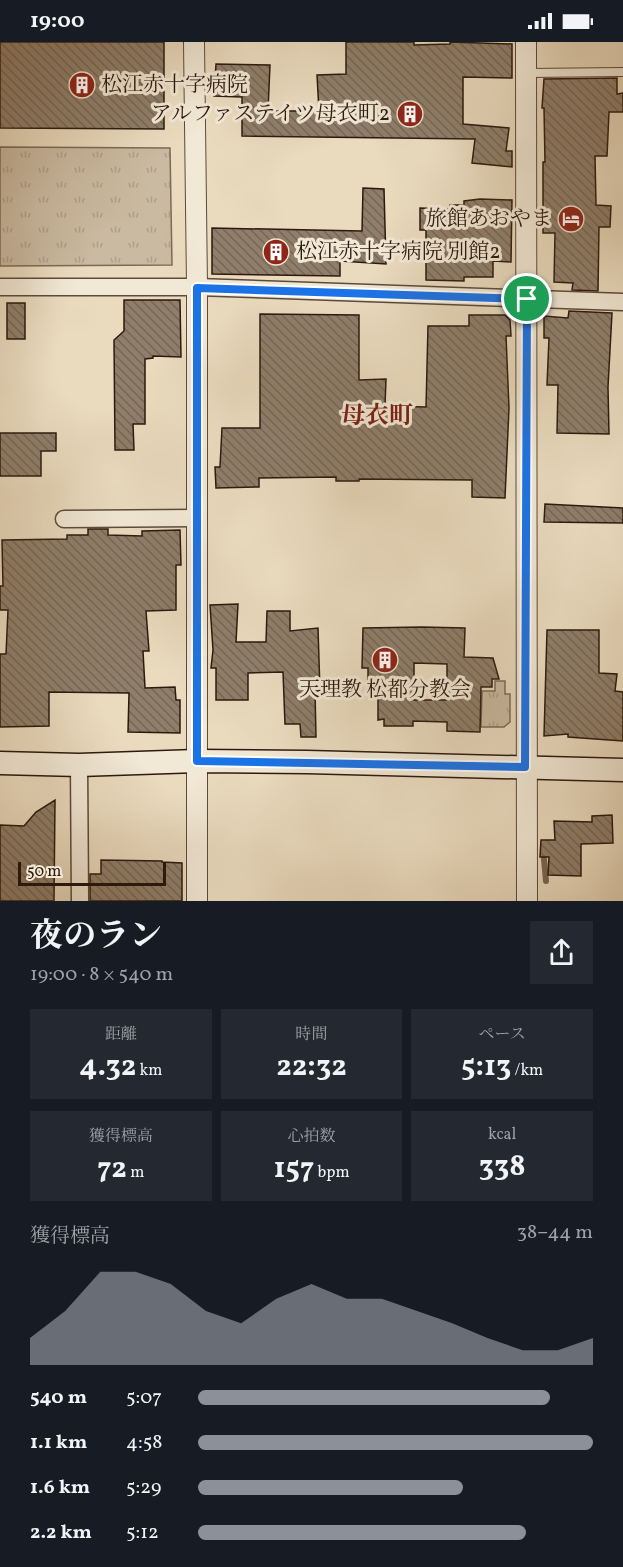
<!DOCTYPE html>
<html lang="ja">
<meta charset="utf-8">
<style>
:root{--surface:#171b24;--page:#242831;--text:#f1f3f6;--muted:#9ea1a6;--accent:#8c9099}
body{margin:0;font-family:Vollkorn,"Noto Serif JP",serif;background:var(--page);color:var(--text);height:100vh;display:flex;flex-direction:column;font-size:22px;white-space:nowrap}
*{box-sizing:border-box;margin:0}
p{font-size:20px;color:var(--muted)}
.icon{flex:none;width:33px;height:33px;fill:none;stroke:currentColor;stroke-width:2;stroke-linecap:round;stroke-linejoin:round}
.map{position:relative;height:859px;overflow:hidden}
.panel{display:flex;flex-direction:column;background:var(--surface);flex:1}
.panel>*{flex:none}
.scale{position:absolute;left:18px;bottom:15px;width:148px;box-sizing:border-box;padding-left:6px;border:3px solid #2d190e;border-top:0;font-size:16px;line-height:21px;white-space:nowrap;color:#2d190e;-webkit-text-stroke:4px #f1e8d5;paint-order:stroke}
.pin{position:absolute;display:grid;place-items:center;width:51px;height:51px;color:#fff;margin:-26px;border:3px solid #fff;border-radius:50%;box-shadow:0 2px 6px #0007}
.round{display:grid;place-items:center;flex:none;width:63px;height:63px;border-radius:0px;background:var(--page)}
.headline{display:flex;align-items:center;justify-content:space-between;height:102px;padding:0 30px}
h1{font-size:33px;font-weight:700;line-height:45px}
.figures{display:grid;grid-template-columns:repeat(3,1fr);gap:9px;height:102px;padding:6px 30px}
.figures div{display:grid;align-content:center;border-radius:0px;background:var(--page);text-align:center}
.figures b{font-size:30px;font-weight:700}
.figures small{font-size:16px;font-weight:400}
.figures p{font-size:16px}
.chart{height:168px;padding:12px 30px}
.chart p{display:flex;justify-content:space-between}
.chart svg{width:100%;height:108px;margin-top:6px;fill:var(--accent);opacity:.7}
ul{padding:0 30px;list-style:none;font-size:20px}
li{display:grid;grid-template-columns:96px 72px 1fr;align-items:center;height:45px}
li i{height:15px;border-radius:8px;background:var(--accent)}
.status{display:flex;justify-content:space-between;align-items:center;height:42px;padding:0 30px;background:var(--surface);direction:ltr}
.status svg{height:16px;fill:currentColor}
.map>svg:first-child{display:block}
</style>
<div class="status"><b>19:00</b><svg viewBox="0 0 49 12"><path d="M0 12V9h3v3zM5 12V6h3v6zM10 12V3h3v9zM15 12V0h3v12zM26 1h20v11H26zM47 4h2v5h-2z"/></svg></div>
<div class="map">
<svg width="623" height="859" viewBox="0 0 623 859">
<defs>
<pattern id="park-tufts" width="24" height="20" patternUnits="userSpaceOnUse" patternTransform="scale(1.5)"><rect width="24" height="20" fill="#cabaa1"/><path d="M3 7l-1-3M5 7V3M7 7l1-3M15 17l-1-3M17 17v-4M19 17l1-3" fill="none" stroke="#ae9f89"/></pattern>
<pattern id="building-back-hatch" width="6" height="6" patternUnits="userSpaceOnUse" patternTransform="scale(1.5)"><rect width="6" height="6" fill="#8f7e6a"/><path d="M-1 5l2 2M0 0l6 6M5-1l2 2" fill="none" stroke="#756656"/></pattern>
</defs>
<rect width="100%" height="100%" fill="#eadbbf"/>
<filter id="stains"><feTurbulence type="fractalNoise" baseFrequency=".00333" numOctaves="4"/><feColorMatrix values="0 0 0 0 .2 0 0 0 0 .09 0 0 0 0 .02 0 0 0 .5 -.17"/></filter>
<radialGradient id="worn" r=".72"><stop offset=".6" stop-color="#630" stop-opacity="0"/><stop offset="1" stop-color="#630" stop-opacity=".3"/></radialGradient>
<!-- park -->
<path fill="url(#park-tufts)" stroke="#7c6a58" stroke-width="1.5" d="M 0,105 L 170,106 L 172,223 L 0,224 Z
M 495,639 L 505,639 L 505,652 L 510,652 L 510,680 L 504,685 L 481,685 L 482,649 L 495,649 Z"/>
<g fill="none" stroke-linecap="round" stroke-linejoin="round">
<!-- stream -->
<path stroke="#786654" stroke-width="6" d="M 544,817 L 546,839"/>
</g>
<!-- building -->
<path fill="url(#building-back-hatch)" stroke="#2d190e" stroke-width="1.5" fill-rule="evenodd" d="M 0,0 L 164,0 L 164,87 L 0,86 Z
M 346,0 L 414,0 L 414,3 L 450,2 L 450,0 L 512,2 L 512,36 L 463,35 L 463,82 L 509,86 L 506,109 L 512,109 L 512,125 L 472,121 L 475,97 L 242,94 L 242,55 L 214,54 L 216,22 L 270,23 L 268,69 L 319,69 L 317,33 L 346,32 Z
M 617,36 L 617,52 L 623,51 L 623,70 L 609,70 L 607,114 L 595,114 L 596,163 L 611,164 L 610,185 L 599,185 L 598,249 L 572,248 L 573,241 L 554,240 L 555,191 L 543,191 L 543,120 L 545,120 L 544,66 L 542,66 L 544,37 Z
M 363,146 L 384,147 L 386,222 L 340,219 L 340,234 L 212,232 L 212,186 L 362,189 Z
M 480,157 L 512,158 L 511,220 L 493,219 L 493,235 L 464,235 L 464,239 L 426,238 L 426,188 L 420,188 L 420,166 L 450,167 L 450,163 L 464,163 L 464,159 Z
M 124,258 L 180,258 L 181,315 L 153,314 L 153,316 L 145,317 L 145,382 L 133,382 L 134,408 L 115,408 L 114,298 L 124,289 Z
M 7,261 L 25,261 L 25,297 L 7,297 Z
M 569,269 L 612,271 L 608,345 L 609,392 L 557,391 L 558,343 L 547,343 L 549,296 L 544,296 L 544,274 L 568,276 Z
M 260,272 L 359,273 L 359,338 L 386,337 L 385,364 L 426,365 L 428,284 L 469,284 L 469,273 L 505,273 L 510,278 L 511,294 L 506,294 L 509,366 L 505,456 L 472,455 L 472,438 L 359,437 L 359,439 L 336,439 L 336,435 L 259,436 L 259,445 L 216,446 L 215,425 L 220,425 L 222,386 L 260,386 Z
M 0,391 L 56,391 L 56,409 L 41,409 L 41,434 L 0,434 Z
M 545,462 L 623,466 L 623,481 L 544,480 Z
M 88,487 L 108,487 L 108,493 L 142,494 L 142,489 L 180,488 L 181,523 L 176,523 L 176,568 L 146,569 L 149,609 L 143,609 L 145,646 L 175,645 L 176,658 L 180,658 L 180,691 L 128,690 L 129,651 L 49,650 L 49,684 L 0,685 L 0,612 L 6,612 L 8,568 L 0,568 L 0,544 L 3,544 L 2,498 L 67,497 L 67,493 L 88,493 Z
M 238,562 L 236,600 L 266,600 L 267,569 L 290,569 L 290,589 L 318,586 L 320,649 L 315,649 L 316,695 L 301,695 L 300,682 L 285,682 L 283,630 L 248,631 L 248,658 L 216,658 L 216,626 L 211,626 L 213,608 L 210,563 Z
M 422,585 L 465,586 L 464,615 L 493,616 L 499,637 L 492,637 L 492,645 L 481,645 L 480,690 L 447,689 L 447,680 L 413,679 L 413,684 L 384,684 L 384,677 L 378,678 L 378,638 L 368,638 L 368,626 L 362,626 L 363,586 ZM 414,621 L 447,622 L 447,658 L 414,658 Z
M 547,588 L 599,588 L 599,631 L 617,632 L 615,649 L 623,650 L 623,699 L 568,695 L 568,692 L 544,694 Z
M 55,758 L 54,859 L 0,859 L 0,783 L 24,784 L 36,770 Z
M 612,773 L 613,801 L 581,802 L 581,834 L 548,833 L 549,815 L 540,815 L 541,798 L 555,798 L 554,779 L 592,780 L 592,774 Z
M 101,818 L 162,819 L 162,820 L 182,821 L 182,859 L 90,859 L 90,832 L 101,832 Z"/>
<g fill="none" stroke-linecap="round" stroke-linejoin="round">
<defs>
<path id="service" d="M 527,31 L 623,30"/>
<path id="minor" d="M 0,245 L 197,245 L 623,260
M 64,477 L 196,476
M 79,723 L 80,859"/>
<path id="tertiary" d="M 194,0 L 197,245 L 197,859
M 526,0 L 527,859"/>
<path id="secondary" d="M 0,721 L 79,723 L 197,719 L 307,720 L 623,728"/>
</defs>
<!-- service casing -->
<use href="#service" stroke="#5c4a3a" stroke-width="10"/>
<!-- minor casing -->
<use href="#minor" stroke="#5c4a3a" stroke-width="19"/>
<!-- tertiary casing -->
<use href="#tertiary" stroke="#5c4a3a" stroke-width="22"/>
<!-- secondary casing -->
<use href="#secondary" stroke="#2d190e" stroke-width="25"/>
<!-- service -->
<use href="#service" stroke="#f1e8d5" stroke-width="8"/>
<!-- minor -->
<use href="#minor" stroke="#f1e8d5" stroke-width="16"/>
<!-- tertiary -->
<use href="#tertiary" stroke="#f1e8d5" stroke-width="20"/>
<!-- secondary -->
<use href="#secondary" stroke="#f1e8d5" stroke-width="22"/>
</g>
<g fill="none" stroke-linecap="round" stroke-linejoin="round">
<defs>
<path id="route" d="M 197,246 L 527,257 L 525,725 L 197,719 Z"/>
</defs>
<!-- route casing -->
<use href="#route" stroke="#fff" stroke-width="12"/>
<!-- route -->
<use href="#route" stroke="#1a73e8" stroke-width="8"/>
</g>
<!-- icons -->
<defs>
<symbol id="building-disc" viewBox="-11 -11 22 22"><circle r="9.5" fill="#8f2418" stroke="#f1e8d5"/><path d="M-4-6H4V6H1V3H-1V6H-4ZM-2.5-4.3h1.7v1.8h-1.7ZM.8-4.3h1.7v1.8H.8ZM-2.5-1h1.7V.8h-1.7ZM.8-1h1.7V.8H.8Z" fill="#fff"/></symbol>
<symbol id="hotel-disc" viewBox="-11 -11 22 22"><circle r="9.5" fill="#8f2418" stroke="#f1e8d5"/><path d="M-6-4.5h1.5V1H6V5H4.5V3h-9V5H-6ZM-4 0a1.8 1.8 0 1 1 3.6 0ZM.5 0V-2.5h3Q6-2.5 6 0Z" fill="#fff"/></symbol>
</defs>
<g fill-rule="evenodd">
<use href="#building-disc" x="67" y="28" width="30" height="30"/>
<use href="#building-disc" x="395" y="57" width="30" height="30"/>
<use href="#hotel-disc" x="556" y="162" width="30" height="30"/>
<use href="#building-disc" x="261" y="195" width="30" height="30"/>
<use href="#building-disc" x="370" y="603" width="30" height="30"/>
</g>
<g text-anchor="middle" dominant-baseline="central" stroke-width="6" stroke-linejoin="round" paint-order="stroke">
<!-- poi labels -->
<g font-size="21" fill="#2d190e" stroke="#f1e8d5" text-anchor="start">
<text x="101" y="43">松江赤十字病院</text>
<text x="390" y="72" text-anchor="end">アルファステイツ母衣町2</text>
<text x="552" y="177" text-anchor="end">旅館あおやま</text>
<text x="296" y="210">松江赤十字病院 別館2</text>
<text x="385" y="648" text-anchor="middle">天理教 松都分教会</text>
</g>
<!-- quarter labels -->
<g font-size="24" font-weight="bold" fill="#7a1f14" stroke="#f1e8d5">
<text x="377" y="375">母衣町</text>
</g>
</g>
<rect width="100%" height="100%" filter="url(#stains)"/>
<rect width="100%" height="100%" fill="url(#worn)"/>
</svg>
<div class="scale">50 m</div>
<div class="pin" style="left:527px;top:257px;background:#1e9e55"><svg class="icon" aria-label="arrive" viewBox="0 0 24 24"><path d="M6 21V4h12l-3 4 3 4H6"/></svg></div>
</div>
<section class="panel">
<div class="headline"><div><h1>夜のラン</h1><p>19:00 · 8 × 540 m</p></div><a class="round"><svg class="icon" aria-label="share" viewBox="0 0 24 24"><path d="M12 15V3M7 8l5-5 5 5M5 13v7h14v-7"/></svg></a></div>
<div class="figures">
<div><p>距離</p><b>4.32<small> km</small></b></div>
<div><p>時間</p><b>22:32</b></div>
<div><p>ペース</p><b>5:13<small> /km</small></b></div>
</div>
<div class="figures">
<div><p>獲得標高</p><b>72<small> m</small></b></div>
<div><p>心拍数</p><b>157<small> bpm</small></b></div>
<div><p>kcal</p><b>338</b></div>
</div>
<div class="chart"><p><span>獲得標高</span>38–44 m</p>
<svg viewBox="0 0 160 44" preserveAspectRatio="none"><path d="M0 44V33L10 22L20 6L30 6L40 11L50 22L60 27L70 17L80 11L90 17L100 17L110 22L120 27L130 33L140 38L150 38L160 33V44z"/></svg>
</div>
<ul>
<li><b>540 m</b>5:07<i style="width:89%"></i></li>
<li><b>1.1 km</b>4:58<i style="width:100%"></i></li>
<li><b>1.6 km</b>5:29<i style="width:67%"></i></li>
<li><b>2.2 km</b>5:12<i style="width:83%"></i></li>
</ul>
</section>
